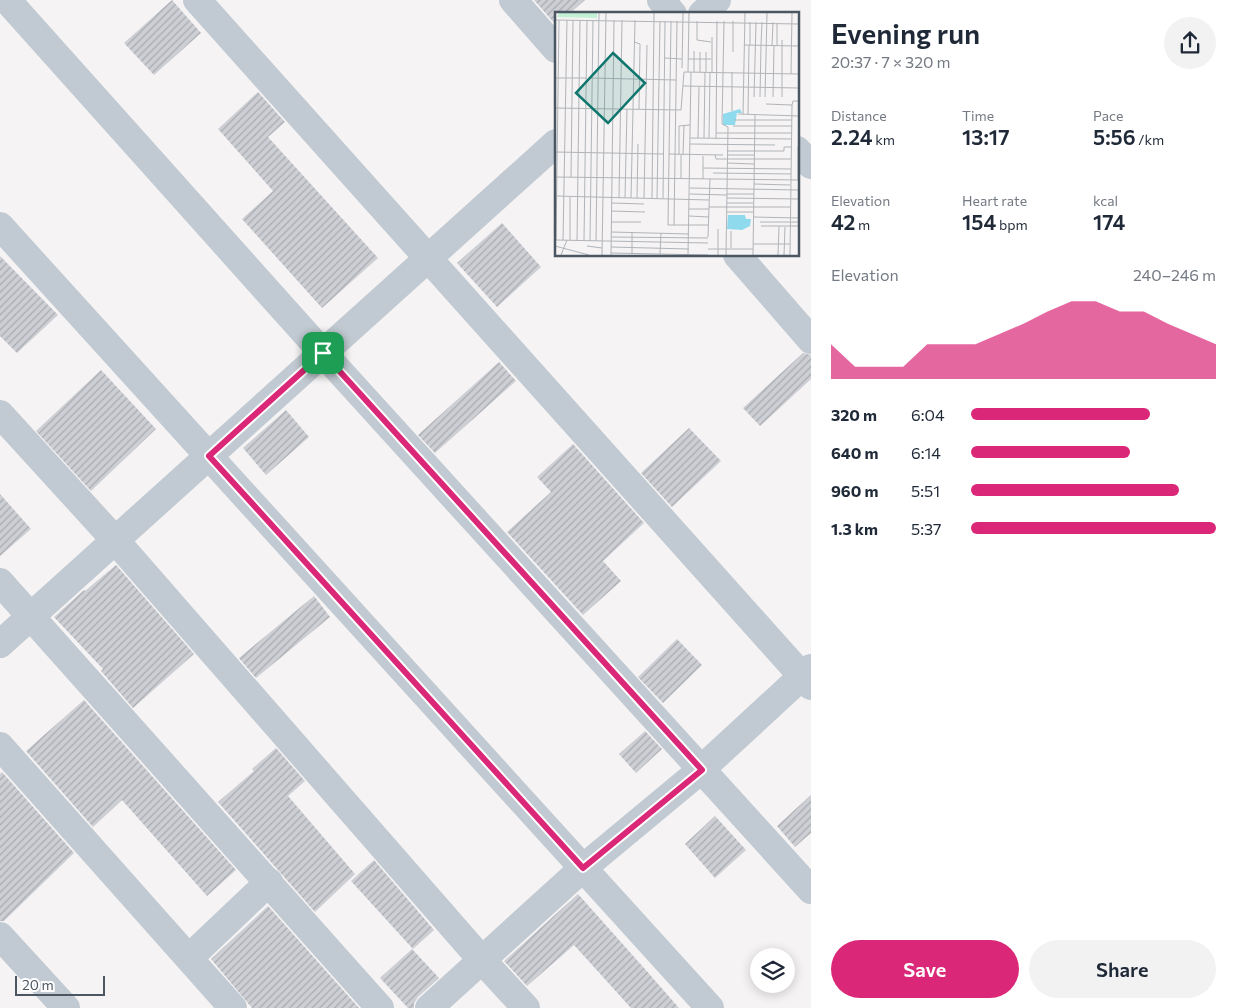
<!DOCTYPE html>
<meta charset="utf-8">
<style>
:root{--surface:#fff;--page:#f2f2f3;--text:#1f2937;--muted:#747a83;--accent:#db2777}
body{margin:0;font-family:Commissioner,sans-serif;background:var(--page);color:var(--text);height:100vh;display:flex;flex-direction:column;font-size:19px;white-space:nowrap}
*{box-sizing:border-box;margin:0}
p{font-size:16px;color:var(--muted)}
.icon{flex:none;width:28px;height:28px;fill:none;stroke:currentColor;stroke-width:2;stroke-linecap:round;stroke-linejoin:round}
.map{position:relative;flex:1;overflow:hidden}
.details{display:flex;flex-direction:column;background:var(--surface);width:425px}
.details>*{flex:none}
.controls{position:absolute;left:750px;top:948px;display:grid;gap:10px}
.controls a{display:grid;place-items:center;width:45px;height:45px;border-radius:50%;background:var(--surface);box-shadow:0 2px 12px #0003;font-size:25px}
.scale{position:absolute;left:15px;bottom:12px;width:90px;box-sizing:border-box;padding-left:5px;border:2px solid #4a5661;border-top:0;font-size:14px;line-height:18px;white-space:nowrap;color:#4a5661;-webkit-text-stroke:4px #fff;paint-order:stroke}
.pin{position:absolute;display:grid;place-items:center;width:42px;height:42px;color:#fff;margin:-21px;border-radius:10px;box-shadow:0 2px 8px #0006}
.round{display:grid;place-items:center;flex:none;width:52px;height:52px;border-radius:26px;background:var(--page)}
.head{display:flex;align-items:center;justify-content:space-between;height:85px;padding:0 20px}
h1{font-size:28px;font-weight:600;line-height:38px}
.stats{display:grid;grid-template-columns:repeat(3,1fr);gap:8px;height:85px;padding:5px 20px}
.stats div{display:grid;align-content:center}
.stats b{font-size:21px;font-weight:600}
.stats small{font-size:14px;font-weight:400}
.stats p{font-size:14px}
.chart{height:140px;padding:10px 20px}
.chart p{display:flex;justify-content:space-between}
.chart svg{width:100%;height:90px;margin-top:5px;fill:var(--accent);opacity:.7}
.primary-button{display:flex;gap:10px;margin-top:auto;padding:10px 20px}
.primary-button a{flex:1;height:58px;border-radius:30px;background:var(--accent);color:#fff;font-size:20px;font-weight:600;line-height:58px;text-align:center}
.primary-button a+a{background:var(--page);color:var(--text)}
ul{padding:0 20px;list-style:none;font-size:16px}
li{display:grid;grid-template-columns:80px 60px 1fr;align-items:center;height:38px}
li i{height:12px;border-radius:6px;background:var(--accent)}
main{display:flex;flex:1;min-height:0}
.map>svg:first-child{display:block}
</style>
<main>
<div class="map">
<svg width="811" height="1008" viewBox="0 0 811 1008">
<defs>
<pattern id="building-hatch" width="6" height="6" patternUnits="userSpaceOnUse" patternTransform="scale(1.25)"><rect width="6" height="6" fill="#cdcfd5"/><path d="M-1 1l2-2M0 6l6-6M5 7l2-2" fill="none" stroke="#a8abb0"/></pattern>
</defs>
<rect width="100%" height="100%" fill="#f5f3f3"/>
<!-- building -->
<path fill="url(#building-hatch)" d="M 172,0 L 201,33 L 154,75 L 124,43 Z
M 534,0 L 585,0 L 569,14 L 556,14 L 556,25 Z
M 258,92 L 285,122 L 268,137 L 378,258 L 322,308 L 242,219 L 273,191 L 218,129 Z
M 502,223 L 541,267 L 497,307 L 457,263 Z
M 0,256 L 58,315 L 17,353 L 0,336 Z
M 803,353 L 811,355 L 811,379 L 760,426 L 743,408 Z
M 499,362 L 516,381 L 435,453 L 418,435 Z
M 101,370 L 156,429 L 91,491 L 36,431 Z
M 286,410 L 309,437 L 266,475 L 243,448 Z
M 689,428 L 721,461 L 672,507 L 641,473 Z
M 573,444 L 644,523 L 603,561 L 621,581 L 583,615 L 507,532 L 551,492 L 537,477 Z
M 0,494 L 31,529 L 0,556 Z
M 116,565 L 194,654 L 133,708 L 101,671 L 103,669 L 54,617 L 84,590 L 85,591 Z
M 314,596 L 330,617 L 256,678 L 239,658 Z
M 677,639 L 702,665 L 663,703 L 638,677 Z
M 84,700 L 236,870 L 207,896 L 122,800 L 93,827 L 26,751 Z
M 645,731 L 662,749 L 636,773 L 619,754 Z
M 276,748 L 305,781 L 288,796 L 355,874 L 315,912 L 218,802 L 254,771 L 252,769 Z
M 2,772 L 74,853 L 4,921 L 0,921 L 0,774 Z
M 811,795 L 811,833 L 795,847 L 777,826 Z
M 715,816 L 746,850 L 715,878 L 685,844 Z
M 374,860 L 434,930 L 413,949 L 351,881 Z
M 578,894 L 644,968 L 679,1008 L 631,1008 L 574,945 L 527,986 L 504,961 Z
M 268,906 L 359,1008 L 252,1008 L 247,1002 L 211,959 Z
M 412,949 L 439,978 L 418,997 L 414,1003 L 414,1008 L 408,1008 L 380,978 Z"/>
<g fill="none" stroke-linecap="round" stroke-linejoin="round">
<!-- minor -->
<path stroke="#c1cad2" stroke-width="28" d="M 7,0 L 323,353 L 811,890
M 197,0 L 811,686
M 513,0 L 556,49
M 661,0 L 673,14
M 702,14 L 717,0
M 797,150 L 811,165
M 0,226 L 710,1008
M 737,255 L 811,340
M 0,414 L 115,540 L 481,959 L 526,1008
M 0,582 L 380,1008
M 0,644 L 556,143
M 0,746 L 233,1008
M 0,936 L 66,1008
M 189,958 L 269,882
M 429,1008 L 583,868 L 695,775 L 811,668"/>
</g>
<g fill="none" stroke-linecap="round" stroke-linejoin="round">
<defs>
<path id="route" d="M 323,353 L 702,770 L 583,868 L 209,456 Z"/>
</defs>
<!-- route casing -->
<use href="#route" stroke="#fff" stroke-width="10"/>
<!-- route -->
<use href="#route" stroke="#db2777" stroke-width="6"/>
</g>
<!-- overview -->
<g transform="translate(555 12)">
<rect width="244" height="244" fill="#f5f3f3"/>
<path d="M 4,1 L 42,1 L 42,6 L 2,5 Z" fill="#c3f1d5"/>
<path d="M 185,97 L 187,101 L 182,101 L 180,113 L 168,113 L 168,102 ZM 173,203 L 190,203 L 191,207 L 196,207 L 195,214 L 187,218 L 172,217 Z" fill="#90daee"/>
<path fill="none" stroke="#b1b4b9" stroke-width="1" d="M 0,8 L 244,12M 116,9 L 113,213 L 154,213M 142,9 L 142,28 L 156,30M 169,9 L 167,112 L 173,115 L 171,243M 79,30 L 85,32 L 84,97M 189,33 L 244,34M 195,33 L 195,10M 206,33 L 207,10M 217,34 L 218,10M 222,34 L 222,11M 178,40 L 178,9M 110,46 L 127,47M 133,47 L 156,47M 127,56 L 128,1M 133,60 L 134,1M 139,60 L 139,39M 145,60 L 145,40M 151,60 L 151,40M 157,60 L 157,25M 236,62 L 237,1M 0,66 L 31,66M 36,66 L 121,68M 128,74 L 244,76M 199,85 L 201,10M 205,85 L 206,33M 210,85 L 212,1M 218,85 L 219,34M 227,85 L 227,28M 211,92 L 237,93M 0,96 L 126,98 L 129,60 L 244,62M 177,99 L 177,60M 183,102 L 244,104M 188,102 L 190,1M 193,102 L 194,33M 179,108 L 237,108M 178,114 L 237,114M 161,121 L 237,121M 135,126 L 237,127M 143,126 L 144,75M 149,126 L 150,60M 154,126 L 155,60M 161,127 L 162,9M 135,132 L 220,133M 243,134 L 243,167M 172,139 L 229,139 L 229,135 L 236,135M 0,140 L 108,142M 114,142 L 168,143M 124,143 L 124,114 L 135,113M 128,143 L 129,113M 160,143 L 161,147 L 236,147M 172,143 L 199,143M 172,151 L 199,152M 148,156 L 236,157M 158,161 L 236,162M 0,165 L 244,168M 16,165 L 18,8M 126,167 L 126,143M 148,167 L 148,144M 199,172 L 235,173M 135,176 L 244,178M 135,182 L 172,183M 172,182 L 199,182M 1,184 L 154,188M 64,186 L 67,8M 70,186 L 72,97M 76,186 L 80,8M 82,186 L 83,132M 89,186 L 92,33M 97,186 L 99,1M 102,186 L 105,9M 108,186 L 110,9M 172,186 L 244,187M 57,191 L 89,192M 172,191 L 198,191M 154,195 L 235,195M 134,197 L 154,197M 56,199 L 90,200M 172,200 L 198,200M 134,204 L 154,205M 198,205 L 244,206M 56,210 L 86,210M 205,210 L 244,210M 119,213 L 122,9M 206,214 L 244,214M 163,217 L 163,243M 56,220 L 134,222M 56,225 L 153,226M 153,225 L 155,167M 1,228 L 4,8M 1,228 L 153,231M 8,228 L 12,8M 15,228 L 15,185M 22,229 L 25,8M 29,229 L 32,8M 35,229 L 38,8M 41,229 L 44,1M 198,232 L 235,232M 0,234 L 34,243M 32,234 L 47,236M 56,235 L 134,237M 176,236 L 176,219M 153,237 L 198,237M 56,241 L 153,243M 77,242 L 77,221M 105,242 L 106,221M 6,243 L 12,228M 47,243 L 51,1M 56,243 L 59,8M 133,243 L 136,60M 198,243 L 200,103M 223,243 L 224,214M 229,243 L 230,215M 235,243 L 237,93 L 238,89 L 244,89"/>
<path fill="#0f766e" fill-opacity="0.15" stroke="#0f766e" stroke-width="2.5" d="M 58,41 L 90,71 L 53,111 L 21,81 Z"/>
<rect width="244" height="244" fill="none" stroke="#4a5661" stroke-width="2.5"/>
</g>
</svg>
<div class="controls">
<a><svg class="icon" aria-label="layers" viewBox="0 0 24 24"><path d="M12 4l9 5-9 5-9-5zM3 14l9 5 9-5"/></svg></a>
</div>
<div class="scale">20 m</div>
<div class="pin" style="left:323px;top:353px;background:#1e9e55"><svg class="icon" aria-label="arrive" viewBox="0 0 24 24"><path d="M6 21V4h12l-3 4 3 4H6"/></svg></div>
</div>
<section class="details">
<div class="head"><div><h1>Evening run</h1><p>20:37 · 7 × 320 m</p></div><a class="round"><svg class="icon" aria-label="share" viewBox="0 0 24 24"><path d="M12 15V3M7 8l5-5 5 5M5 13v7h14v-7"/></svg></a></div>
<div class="stats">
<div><p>Distance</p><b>2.24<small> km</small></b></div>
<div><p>Time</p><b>13:17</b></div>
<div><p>Pace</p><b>5:56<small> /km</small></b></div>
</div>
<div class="stats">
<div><p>Elevation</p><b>42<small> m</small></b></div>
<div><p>Heart rate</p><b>154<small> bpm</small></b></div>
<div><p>kcal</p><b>174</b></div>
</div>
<div class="chart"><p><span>Elevation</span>240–246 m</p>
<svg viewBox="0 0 160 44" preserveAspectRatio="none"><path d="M0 44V27L10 38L20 38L30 38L40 27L50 27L60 27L70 22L80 17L90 11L100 6L110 6L120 11L130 11L140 17L150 22L160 27V44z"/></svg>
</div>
<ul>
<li><b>320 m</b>6:04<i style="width:73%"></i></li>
<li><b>640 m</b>6:14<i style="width:65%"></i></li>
<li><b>960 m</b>5:51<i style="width:85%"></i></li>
<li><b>1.3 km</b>5:37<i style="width:100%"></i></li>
</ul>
<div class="primary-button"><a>Save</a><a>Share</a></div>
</section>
</main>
